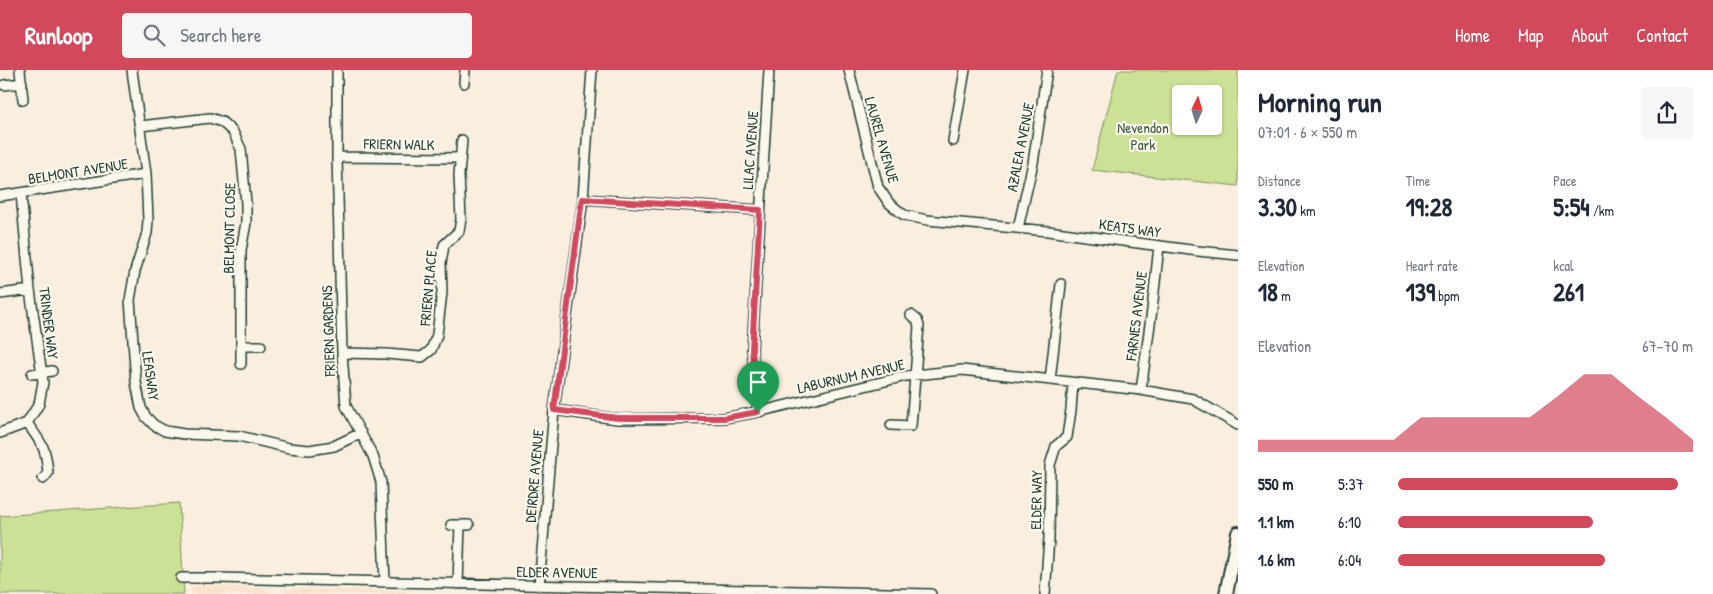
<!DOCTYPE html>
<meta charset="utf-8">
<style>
:root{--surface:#fff;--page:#f6f6f7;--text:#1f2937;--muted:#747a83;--accent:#d1495b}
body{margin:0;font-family:"Patrick Hand",sans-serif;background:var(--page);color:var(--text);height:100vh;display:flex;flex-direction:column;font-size:19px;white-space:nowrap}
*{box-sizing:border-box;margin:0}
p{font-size:16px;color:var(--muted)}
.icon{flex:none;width:28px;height:28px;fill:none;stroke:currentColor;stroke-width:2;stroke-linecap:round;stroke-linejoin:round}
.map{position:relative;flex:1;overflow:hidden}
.details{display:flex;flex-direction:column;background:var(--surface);width:475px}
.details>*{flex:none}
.needle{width:32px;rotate:4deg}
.tools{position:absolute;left:1172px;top:15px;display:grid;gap:10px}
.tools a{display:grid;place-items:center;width:50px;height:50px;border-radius:5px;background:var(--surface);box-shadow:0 1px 4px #0004;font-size:25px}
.pin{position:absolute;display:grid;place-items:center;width:42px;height:42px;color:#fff;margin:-51px -21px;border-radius:50% 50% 50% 0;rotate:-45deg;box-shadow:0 0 5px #0007}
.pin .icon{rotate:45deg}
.round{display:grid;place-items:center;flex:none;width:52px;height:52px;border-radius:5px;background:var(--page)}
.head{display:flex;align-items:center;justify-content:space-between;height:85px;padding:0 20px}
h1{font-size:28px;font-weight:800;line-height:38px}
.metrics{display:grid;grid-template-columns:repeat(3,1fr);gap:8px;height:85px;padding:5px 20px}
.metrics div{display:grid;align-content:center}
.metrics b{font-size:25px;font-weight:800}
.metrics small{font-size:14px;font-weight:400}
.metrics p{font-size:14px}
.chart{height:140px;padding:10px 20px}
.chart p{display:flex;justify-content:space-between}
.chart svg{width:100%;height:90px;margin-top:5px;fill:var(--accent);opacity:.7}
ul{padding:0 20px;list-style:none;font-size:16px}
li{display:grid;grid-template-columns:80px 60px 1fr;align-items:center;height:38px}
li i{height:12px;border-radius:6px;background:var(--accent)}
header{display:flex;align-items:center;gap:30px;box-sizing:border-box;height:70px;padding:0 25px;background:var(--accent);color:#fff}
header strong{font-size:24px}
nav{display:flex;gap:28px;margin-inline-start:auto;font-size:18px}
.search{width:350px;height:45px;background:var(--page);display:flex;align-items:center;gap:12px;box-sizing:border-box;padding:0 18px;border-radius:5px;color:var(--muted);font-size:19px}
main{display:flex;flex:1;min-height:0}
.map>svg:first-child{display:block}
</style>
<header>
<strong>Runloop</strong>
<div class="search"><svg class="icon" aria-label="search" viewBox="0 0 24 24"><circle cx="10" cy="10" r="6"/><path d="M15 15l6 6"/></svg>Search here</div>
<nav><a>Home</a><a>Map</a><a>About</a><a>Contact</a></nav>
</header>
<main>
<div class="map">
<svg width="1238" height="524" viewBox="0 0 1238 524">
<rect width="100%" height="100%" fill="#faeede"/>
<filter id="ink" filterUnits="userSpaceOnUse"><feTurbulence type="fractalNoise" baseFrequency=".02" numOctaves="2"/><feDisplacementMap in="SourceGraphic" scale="10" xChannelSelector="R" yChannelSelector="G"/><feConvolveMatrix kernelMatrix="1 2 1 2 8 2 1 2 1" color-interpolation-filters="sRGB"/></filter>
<g filter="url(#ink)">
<!-- built -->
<path fill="#f9e3cd" d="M 192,516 L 265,518 L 271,524 L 192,524 Z
M 287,519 L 350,520 L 407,521 L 407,524 L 283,524 Z"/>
<!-- green -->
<path fill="#cce195" stroke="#768f64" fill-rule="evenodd" d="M 1118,0 L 1238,0 L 1238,116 L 1092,100 ZM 1181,24 L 1214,24 L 1214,56 L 1181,56 Z
M 179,433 L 184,524 L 0,524 L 0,446 Z"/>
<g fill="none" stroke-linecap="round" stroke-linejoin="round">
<defs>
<path id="street" d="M 20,0 L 23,30
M 337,0 L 337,87 L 342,283 L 346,336 L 373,386 L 381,412 L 385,512
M 849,0 L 878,117 L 889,133 L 904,145 L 927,150 L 1048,161 L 1198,181 L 1238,185
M 464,13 L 465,0
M 4,15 L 22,13
M 140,56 L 210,48 L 222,52 L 233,62 L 241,79 L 246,133 L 246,153 L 241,180 L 241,294
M 953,71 L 965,0
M 337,87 L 460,88
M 146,104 L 148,150 L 147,163 L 135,201 L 130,230 L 136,312 L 141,338 L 146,347 L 154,355 L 165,361 L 184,364 L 239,366 L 289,378 L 309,380 L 334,376 L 361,363
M 0,126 L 146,104 L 132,0
M 583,129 L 760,140
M 1018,158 L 1033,93 L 1047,0
M 0,224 L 30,220
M 241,276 L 261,276
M 342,283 L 386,284 L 422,287 L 431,280 L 437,265 L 442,222 L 441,193 L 444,175 L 459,161 L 461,149 L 459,105 L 462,70
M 32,304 L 52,301
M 1050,310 L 1061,214
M 1141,320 L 1152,240 L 1159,176
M 554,340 L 618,349 L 724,348 L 758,342 L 906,306 L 962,300 L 1141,320 L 1193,329 L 1238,355
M 758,342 L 752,280 L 769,0
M 27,353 C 42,374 46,377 48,403 L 43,409
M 891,355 L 911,356 L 919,256 L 917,250 L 911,245
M 0,363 L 27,353 L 39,334 L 43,312 L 30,220 L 21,124
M 451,455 L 469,455
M 181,508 L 217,508 L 931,524
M 458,514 L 460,455
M 539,516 L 554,340 L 583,129 L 592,0
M 1045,524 L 1049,468 L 1050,395 L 1056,376 L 1067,367 L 1071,340 L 1073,313"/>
<path id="secondary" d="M 1226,524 L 1238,463"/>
</defs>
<!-- street casing -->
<use href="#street" stroke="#1f3d34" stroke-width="12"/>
<!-- secondary casing -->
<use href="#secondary" stroke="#1f3d34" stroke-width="16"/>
<!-- street -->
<use href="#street" stroke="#fbf7ec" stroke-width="9"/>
<!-- secondary -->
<use href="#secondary" stroke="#fbf7ec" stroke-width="12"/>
</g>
</g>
<g fill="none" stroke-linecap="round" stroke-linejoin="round" filter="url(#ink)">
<defs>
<path id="route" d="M 582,129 L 760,140 L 752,280 L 758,342 L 724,348 L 618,348 L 554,340 Z"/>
</defs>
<!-- route casing -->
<use href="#route" stroke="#fff" stroke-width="10"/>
<!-- route -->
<use href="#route" stroke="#d1495b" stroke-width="6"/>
</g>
<g text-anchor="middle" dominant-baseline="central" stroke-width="4.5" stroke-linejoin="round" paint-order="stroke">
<!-- park labels -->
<g font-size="15" fill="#425e47" stroke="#fbf7ec">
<text x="1143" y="57">Nevendon<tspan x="1143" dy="17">Park</tspan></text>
</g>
<!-- street labels -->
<g font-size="15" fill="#1f3d34" stroke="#fbf7ec">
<text transform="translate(882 70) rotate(74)">LAUREL AVENUE</text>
<text transform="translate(399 74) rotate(1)">FRIERN WALK</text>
<text transform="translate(1020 77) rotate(-79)">AZALEA AVENUE</text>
<text transform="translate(750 80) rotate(-86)">LILAC AVENUE</text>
<text transform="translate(78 101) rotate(-9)">BELMONT AVENUE</text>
<text transform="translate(229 158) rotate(-89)">BELMONT CLOSE</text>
<text transform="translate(1130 158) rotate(8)">KEATS WAY</text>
<text transform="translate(428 218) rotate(-85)">FRIERN PLACE</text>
<text transform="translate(1136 246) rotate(-83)">FARNES AVENUE</text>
<text transform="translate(49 253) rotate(83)">TRINDER WAY</text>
<text transform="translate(328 261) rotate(-92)">FRIERN GARDENS</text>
<text transform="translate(151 306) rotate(82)">LEASWAY</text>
<text transform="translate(851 306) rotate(-13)">LABURNUM AVENUE</text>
<text transform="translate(534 406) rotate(-85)">DEIRDRE AVENUE</text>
<text transform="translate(1036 430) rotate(-89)">ELDER WAY</text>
<text transform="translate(557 502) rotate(1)">ELDER AVENUE</text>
</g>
</g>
</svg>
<div class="tools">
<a><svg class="needle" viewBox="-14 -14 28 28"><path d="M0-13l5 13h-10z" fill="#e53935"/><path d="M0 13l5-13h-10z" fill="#747a83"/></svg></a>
</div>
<div class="pin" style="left:758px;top:342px;background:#1e9e55"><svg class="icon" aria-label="arrive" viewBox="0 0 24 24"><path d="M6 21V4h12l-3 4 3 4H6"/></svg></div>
</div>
<section class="details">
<div class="head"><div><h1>Morning run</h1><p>07:01 · 6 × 550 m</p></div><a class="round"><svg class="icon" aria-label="share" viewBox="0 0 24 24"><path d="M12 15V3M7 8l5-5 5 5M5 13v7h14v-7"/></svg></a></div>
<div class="metrics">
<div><p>Distance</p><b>3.30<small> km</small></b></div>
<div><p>Time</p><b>19:28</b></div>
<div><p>Pace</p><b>5:54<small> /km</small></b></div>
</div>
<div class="metrics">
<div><p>Elevation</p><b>18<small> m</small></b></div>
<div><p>Heart rate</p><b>139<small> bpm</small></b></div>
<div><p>kcal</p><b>261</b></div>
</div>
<div class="chart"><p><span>Elevation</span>67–70 m</p>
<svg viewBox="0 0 160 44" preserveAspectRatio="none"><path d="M0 44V38L10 38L20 38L30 38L40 38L50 38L60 27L70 27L80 27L90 27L100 27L110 17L120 6L130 6L140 17L150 27L160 38V44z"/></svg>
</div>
<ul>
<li><b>550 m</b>5:37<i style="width:95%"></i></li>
<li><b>1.1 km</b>6:10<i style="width:66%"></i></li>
<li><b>1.6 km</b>6:04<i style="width:70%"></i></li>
</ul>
</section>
</main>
